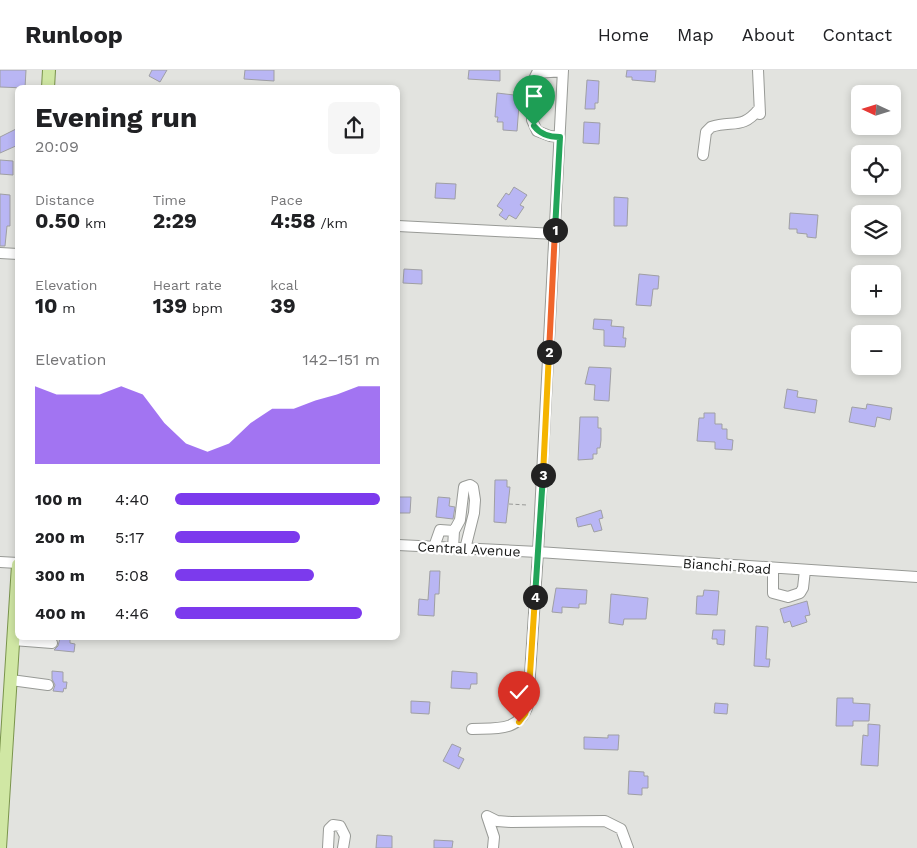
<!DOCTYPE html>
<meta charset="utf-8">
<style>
:root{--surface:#fff;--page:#f6f6f6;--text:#202124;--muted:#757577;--line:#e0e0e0;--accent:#7c3aed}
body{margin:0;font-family:"Work Sans",sans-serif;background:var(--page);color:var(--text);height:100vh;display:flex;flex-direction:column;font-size:19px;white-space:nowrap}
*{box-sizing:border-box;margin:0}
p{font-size:16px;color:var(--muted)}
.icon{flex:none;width:28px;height:28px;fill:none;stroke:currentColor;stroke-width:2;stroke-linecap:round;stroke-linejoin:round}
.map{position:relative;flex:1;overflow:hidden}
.panel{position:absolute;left:15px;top:15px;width:385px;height:555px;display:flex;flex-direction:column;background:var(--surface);border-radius:8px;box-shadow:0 2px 8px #0003}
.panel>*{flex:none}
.needle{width:32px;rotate:274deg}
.buttons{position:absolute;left:851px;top:15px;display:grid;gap:10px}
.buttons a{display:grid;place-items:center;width:50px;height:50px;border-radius:8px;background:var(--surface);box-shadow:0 2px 8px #0003;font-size:25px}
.pin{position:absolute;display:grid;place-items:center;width:42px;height:42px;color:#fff;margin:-51px -21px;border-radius:50% 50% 50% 0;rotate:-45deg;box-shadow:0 0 5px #0007}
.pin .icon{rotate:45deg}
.km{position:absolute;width:25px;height:25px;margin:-12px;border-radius:50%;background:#222;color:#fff;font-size:14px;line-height:25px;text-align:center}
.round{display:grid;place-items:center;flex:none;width:52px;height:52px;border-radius:8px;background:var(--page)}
.head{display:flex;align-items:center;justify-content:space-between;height:85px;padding:0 20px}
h1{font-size:28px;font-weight:700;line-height:38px}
.stats{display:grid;grid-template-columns:repeat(3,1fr);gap:8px;height:85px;padding:5px 20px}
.stats div{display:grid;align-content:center}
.stats b{font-size:21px;font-weight:700}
.stats small{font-size:14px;font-weight:400}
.stats p{font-size:14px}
.chart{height:140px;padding:10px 20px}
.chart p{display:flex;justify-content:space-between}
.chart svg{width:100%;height:90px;margin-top:5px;fill:var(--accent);opacity:.7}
ul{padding:0 20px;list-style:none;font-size:16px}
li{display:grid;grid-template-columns:80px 60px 1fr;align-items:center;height:38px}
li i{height:12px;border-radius:6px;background:var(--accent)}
header{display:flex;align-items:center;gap:30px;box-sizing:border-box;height:70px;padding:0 25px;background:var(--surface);border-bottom:1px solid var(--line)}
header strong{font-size:24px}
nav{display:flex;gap:28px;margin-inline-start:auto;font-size:18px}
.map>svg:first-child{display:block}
</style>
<header>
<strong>Runloop</strong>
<nav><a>Home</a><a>Map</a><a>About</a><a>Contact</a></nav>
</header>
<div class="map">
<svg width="917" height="778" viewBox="0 0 917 778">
<rect width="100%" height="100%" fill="#e2e3df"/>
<!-- building -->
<path fill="#b9b6f4" stroke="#9f9fa3" d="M 0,0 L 26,0 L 25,18 L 0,17 Z
M 152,0 L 167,0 L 160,12 L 149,6 Z
M 245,0 L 274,0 L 274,11 L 244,9 Z
M 469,0 L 500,0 L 500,11 L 468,9 Z
M 627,0 L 656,0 L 655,12 L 632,10 L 632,7 L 626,7 Z
M 587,10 L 599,11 L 598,33 L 595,33 L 595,39 L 585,39 Z
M 514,21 L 520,21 L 520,25 L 524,25 L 523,35 L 519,35 L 517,61 L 503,60 L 503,52 L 497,52 L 498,47 L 495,47 L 497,23 L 514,25 Z
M 584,52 L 600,53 L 599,74 L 583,73 Z
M 16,59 L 18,75 L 0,83 L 0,67 Z
M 0,90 L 13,91 L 13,105 L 0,104 Z
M 436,113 L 456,114 L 455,129 L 435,128 Z
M 514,117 L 527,125 L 520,135 L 524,137 L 516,149 L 509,145 L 506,150 L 499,145 L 503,140 L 497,136 L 506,123 L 509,125 Z
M 0,124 L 10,125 L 10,156 L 7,156 L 5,176 L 0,176 Z
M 614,127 L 628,128 L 627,156 L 614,156 Z
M 790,143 L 818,145 L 816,168 L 807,167 L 807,164 L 797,163 L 797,159 L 789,159 Z
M 404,199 L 422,200 L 422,214 L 403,213 Z
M 639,204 L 659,206 L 658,219 L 653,219 L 651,236 L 636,235 Z
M 594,249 L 612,250 L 611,256 L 624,257 L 623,268 L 626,268 L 625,277 L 604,276 L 604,260 L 593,259 Z
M 589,297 L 611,298 L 609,331 L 594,330 L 595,315 L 585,314 Z
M 787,319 L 798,321 L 797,327 L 817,330 L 815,343 L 784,338 Z
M 867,334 L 892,338 L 890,350 L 877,347 L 875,357 L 849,352 L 852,337 L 866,339 Z
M 704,343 L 715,343 L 715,354 L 722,354 L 722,359 L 727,359 L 727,369 L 733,370 L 732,380 L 715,379 L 715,372 L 697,371 L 699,348 L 704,348 Z
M 580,347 L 598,347 L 598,358 L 601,358 L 601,370 L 600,378 L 597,378 L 597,384 L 593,384 L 593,389 L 578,390 Z
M 495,410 L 507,410 L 507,417 L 510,417 L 506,453 L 494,452 Z
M 398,427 L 411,427 L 410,443 L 398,443 Z
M 438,427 L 450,428 L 449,436 L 455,437 L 453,449 L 436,447 Z
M 601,440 L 603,448 L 599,449 L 602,460 L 594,462 L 591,454 L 578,457 L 576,448 Z
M 430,501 L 440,501 L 439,524 L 435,524 L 434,546 L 418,545 L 419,529 L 428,530 Z
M 556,518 L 587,520 L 586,534 L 579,534 L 579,538 L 562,537 L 562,543 L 552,542 Z
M 704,520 L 719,521 L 717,545 L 696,544 L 697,526 L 703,526 Z
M 611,524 L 648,528 L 646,549 L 624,549 L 623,555 L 609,553 Z
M 807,531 L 810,545 L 805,546 L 807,552 L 792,557 L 790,551 L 784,553 L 780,539 Z
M 756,556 L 768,557 L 766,589 L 770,589 L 769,597 L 754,596 Z
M 713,560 L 725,560 L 724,575 L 717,574 L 717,569 L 712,569 Z
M 60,568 L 70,568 L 70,573 L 75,574 L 74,582 L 54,580 L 58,576 Z
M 52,601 L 63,602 L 63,612 L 67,612 L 66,619 L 64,618 L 63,622 L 53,621 L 55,615 L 52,609 Z
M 452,601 L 477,603 L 477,614 L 471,614 L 470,619 L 451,618 Z
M 837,628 L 853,628 L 853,633 L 870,634 L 869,651 L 853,651 L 853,656 L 836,656 Z
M 411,631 L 430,632 L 429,644 L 411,643 Z
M 715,633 L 728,634 L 727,644 L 714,643 Z
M 868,654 L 880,655 L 878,696 L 861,695 L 863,665 L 868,666 Z
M 608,665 L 619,665 L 618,680 L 584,679 L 584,667 L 608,668 Z
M 452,674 L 461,678 L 458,686 L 464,689 L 459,699 L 443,691 Z
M 629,701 L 644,702 L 644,706 L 648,706 L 648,718 L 642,718 L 642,725 L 628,724 Z
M 377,765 L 392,766 L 392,778 L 376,778 Z
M 434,770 L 453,771 L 452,778 L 434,778 Z"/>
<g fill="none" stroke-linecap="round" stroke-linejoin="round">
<defs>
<path id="minor" d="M 758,0 L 760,44
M 559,67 L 550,66 L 537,61 L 532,50 L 535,7 L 537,3 L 563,1
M 703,85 L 706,62 L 711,57 C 733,50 742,60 759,39
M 398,156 L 555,164
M 0,183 L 18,184
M 454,461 L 460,450 L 464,417 L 470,415 L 473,417 L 475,430 L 474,443 L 465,479
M 398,475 L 538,482 L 563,0
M 434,477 L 440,460 L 454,461 L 453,478
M 0,492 L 18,493
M 773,498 L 773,523 L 788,527 L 800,523 L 803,518 L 805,500
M 13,570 L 52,573
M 11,610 L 48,615
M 472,659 C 496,658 519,662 528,635 L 538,482 L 917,507
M 487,746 L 497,751 L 511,752 L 605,751 L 621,759 L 628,778
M 487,746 L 494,767 L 493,778
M 328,778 L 329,759 L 333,755 L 340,756 L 345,766 L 343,778"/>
<path id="major" d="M 48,18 L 49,0
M 0,778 L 18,495"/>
</defs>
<!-- minor casing -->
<use href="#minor" stroke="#989a96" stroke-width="12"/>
<!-- major casing -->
<use href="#major" stroke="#7a944c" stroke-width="14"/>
<!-- path -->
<path stroke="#989997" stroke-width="1" stroke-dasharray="4 2.5" stroke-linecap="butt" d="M 509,434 L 527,435"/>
<!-- minor -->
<use href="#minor" stroke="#fff" stroke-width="10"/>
<!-- major -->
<use href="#major" stroke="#d0e7a4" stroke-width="12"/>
</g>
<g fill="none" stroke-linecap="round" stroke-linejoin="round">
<defs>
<path id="split-1" d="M 534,56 C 540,64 550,67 560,67 L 555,160"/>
<path id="split-2" d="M 549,282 L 555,160"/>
<path id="split-3" d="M 543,405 L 549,282"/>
<path id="split-4" d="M 535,527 L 543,405"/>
<path id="split-5" d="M 519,652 L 525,644 L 528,635 L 535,527"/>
</defs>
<!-- split-1 casing -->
<use href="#split-1" stroke="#fff" stroke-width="10"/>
<!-- split-2 casing -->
<use href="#split-2" stroke="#fff" stroke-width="10"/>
<!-- split-3 casing -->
<use href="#split-3" stroke="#fff" stroke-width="10"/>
<!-- split-4 casing -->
<use href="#split-4" stroke="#fff" stroke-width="10"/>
<!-- split-5 casing -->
<use href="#split-5" stroke="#fff" stroke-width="10"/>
<!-- split-1 -->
<use href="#split-1" stroke="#22a559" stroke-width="6"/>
<!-- split-2 -->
<use href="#split-2" stroke="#f0652b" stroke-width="6"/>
<!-- split-3 -->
<use href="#split-3" stroke="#f5b400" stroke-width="6"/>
<!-- split-4 -->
<use href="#split-4" stroke="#22a559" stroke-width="6"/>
<!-- split-5 -->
<use href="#split-5" stroke="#f5b400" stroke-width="6"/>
</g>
<g text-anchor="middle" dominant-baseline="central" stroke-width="4.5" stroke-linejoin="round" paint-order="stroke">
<!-- street labels -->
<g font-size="14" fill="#171817" stroke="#fff">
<text transform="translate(469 479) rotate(3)">Central Avenue</text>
<text transform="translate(727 496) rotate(4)">Bianchi Road</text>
</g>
</g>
</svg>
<div class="buttons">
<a><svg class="needle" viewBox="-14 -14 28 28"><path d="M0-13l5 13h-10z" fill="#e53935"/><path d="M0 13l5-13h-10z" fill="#757577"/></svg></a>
<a><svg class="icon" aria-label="locate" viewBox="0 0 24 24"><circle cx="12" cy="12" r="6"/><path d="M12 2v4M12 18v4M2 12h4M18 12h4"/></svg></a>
<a><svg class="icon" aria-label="layers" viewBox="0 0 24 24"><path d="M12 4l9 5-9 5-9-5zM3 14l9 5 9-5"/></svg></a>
<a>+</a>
<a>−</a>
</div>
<div class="pin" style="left:534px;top:56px;background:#1e9e55"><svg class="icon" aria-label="arrive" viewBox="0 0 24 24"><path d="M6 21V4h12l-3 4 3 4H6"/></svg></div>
<div class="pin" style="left:519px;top:652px;background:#d93025"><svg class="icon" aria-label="check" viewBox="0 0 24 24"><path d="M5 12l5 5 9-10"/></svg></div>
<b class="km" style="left:555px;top:160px">1</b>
<b class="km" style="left:549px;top:282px">2</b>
<b class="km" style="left:543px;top:405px">3</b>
<b class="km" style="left:535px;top:527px">4</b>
<section class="panel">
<div class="head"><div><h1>Evening run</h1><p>20:09</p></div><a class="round"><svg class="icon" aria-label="share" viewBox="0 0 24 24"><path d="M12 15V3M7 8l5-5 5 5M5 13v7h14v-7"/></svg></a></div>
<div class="stats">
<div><p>Distance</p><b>0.50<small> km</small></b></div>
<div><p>Time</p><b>2:29</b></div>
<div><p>Pace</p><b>4:58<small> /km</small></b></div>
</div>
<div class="stats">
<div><p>Elevation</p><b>10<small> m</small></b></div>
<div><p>Heart rate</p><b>139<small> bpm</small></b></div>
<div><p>kcal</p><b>39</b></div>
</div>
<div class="chart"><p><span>Elevation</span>142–151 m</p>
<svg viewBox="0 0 160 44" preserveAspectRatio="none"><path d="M0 44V6L10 10L20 10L30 10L40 6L50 10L60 24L70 34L80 38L90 34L100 24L110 17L120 17L130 13L140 10L150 6L160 6V44z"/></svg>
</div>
<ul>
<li><b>100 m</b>4:40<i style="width:100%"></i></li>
<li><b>200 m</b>5:17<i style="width:61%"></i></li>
<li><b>300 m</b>5:08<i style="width:68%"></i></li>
<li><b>400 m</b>4:46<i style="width:91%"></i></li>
</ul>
</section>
</div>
